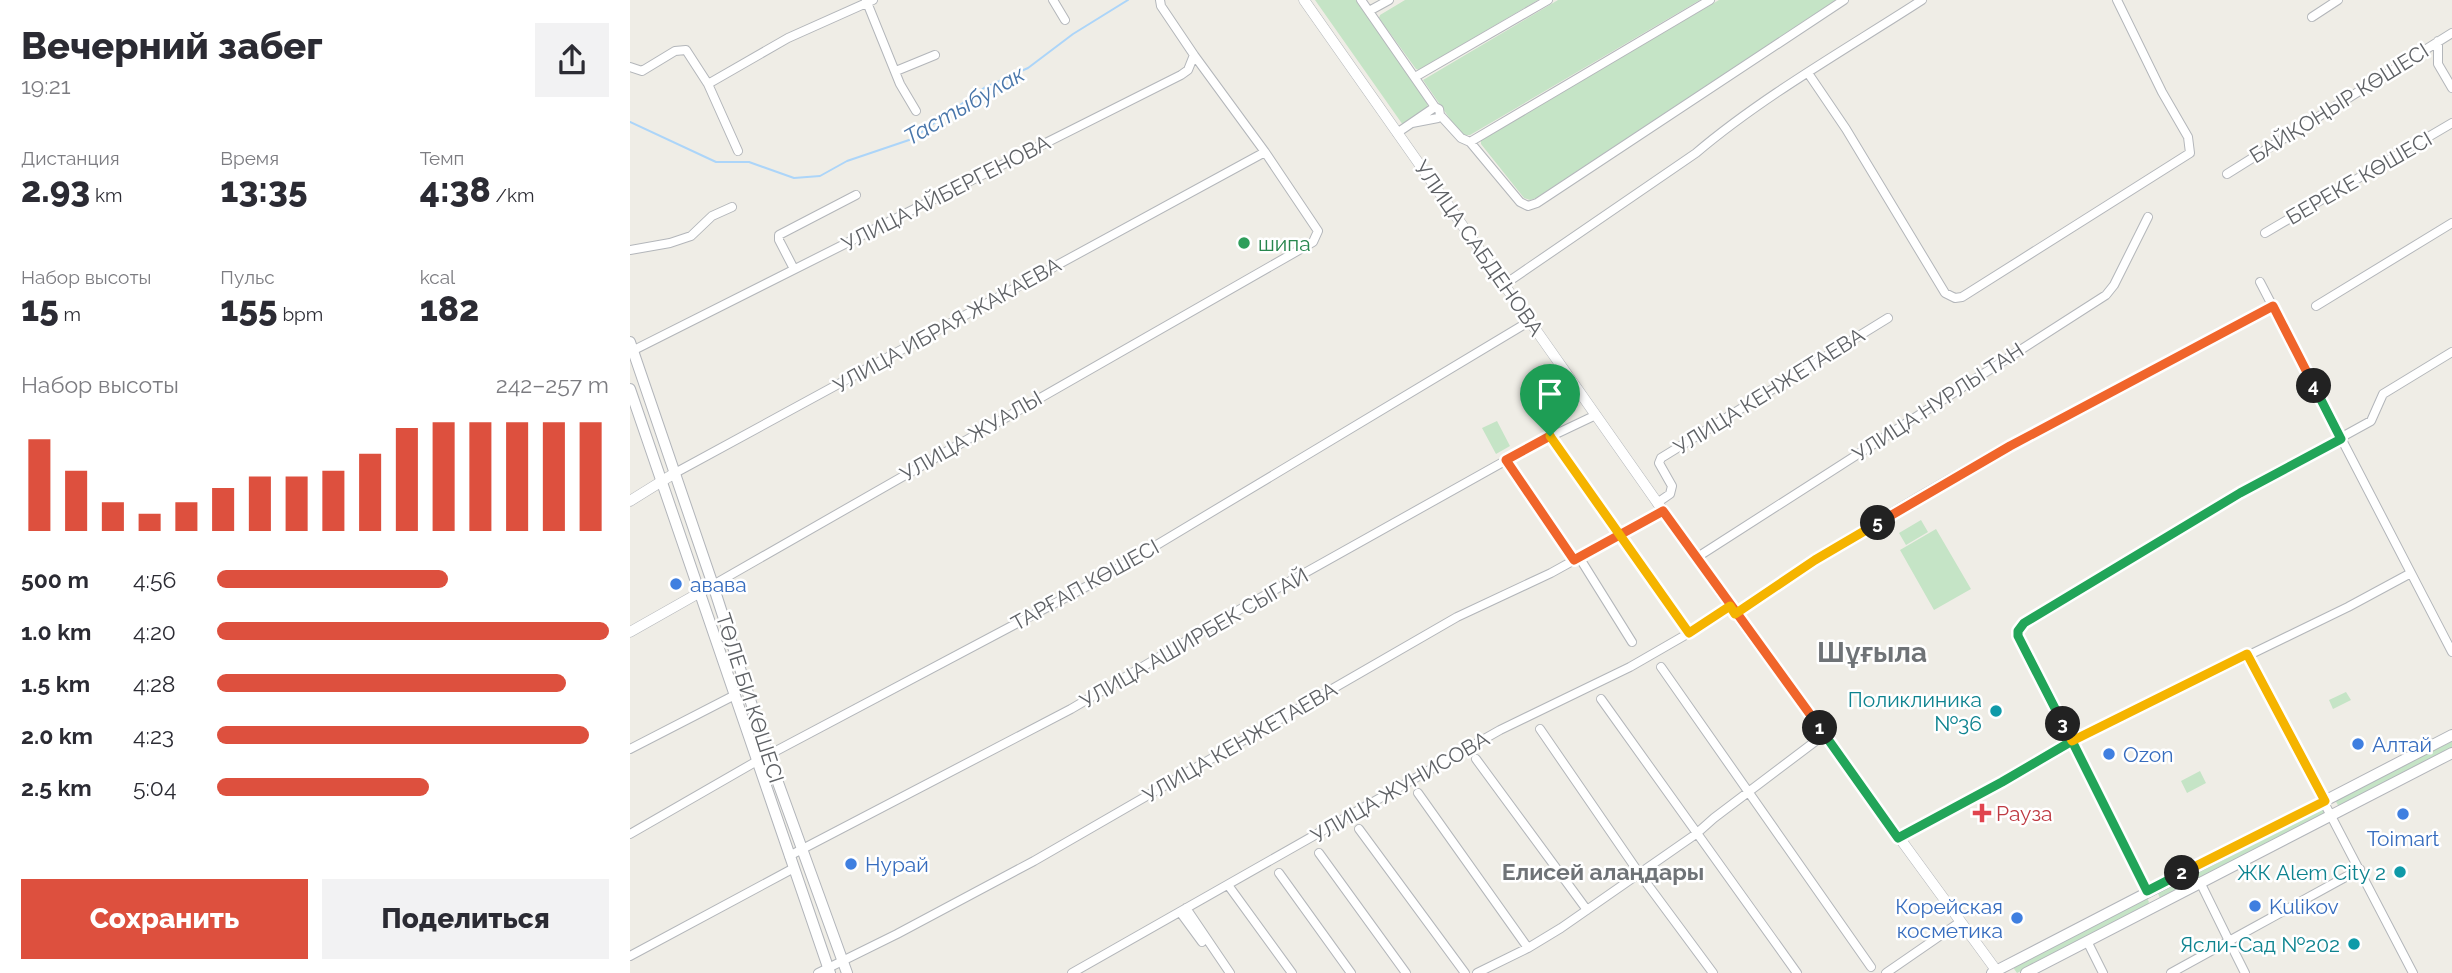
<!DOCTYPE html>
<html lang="ru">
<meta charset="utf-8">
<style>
:root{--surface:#fff;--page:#f2f2f3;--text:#2b2b33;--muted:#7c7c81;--accent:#dd503e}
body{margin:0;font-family:Raleway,sans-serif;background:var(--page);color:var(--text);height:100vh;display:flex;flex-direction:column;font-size:26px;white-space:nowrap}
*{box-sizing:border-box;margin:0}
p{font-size:23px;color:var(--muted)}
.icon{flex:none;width:38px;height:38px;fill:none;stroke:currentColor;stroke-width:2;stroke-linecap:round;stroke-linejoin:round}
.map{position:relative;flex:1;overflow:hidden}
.sheet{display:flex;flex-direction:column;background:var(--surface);width:630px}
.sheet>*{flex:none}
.pin{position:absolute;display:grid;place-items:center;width:60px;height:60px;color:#fff;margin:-72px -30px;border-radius:50% 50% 50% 0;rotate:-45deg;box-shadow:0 0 7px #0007}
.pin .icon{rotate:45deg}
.km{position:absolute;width:35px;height:35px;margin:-18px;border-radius:50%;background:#222;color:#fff;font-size:19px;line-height:35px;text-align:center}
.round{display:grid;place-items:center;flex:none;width:74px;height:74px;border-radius:0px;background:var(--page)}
.head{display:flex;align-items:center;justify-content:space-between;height:119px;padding:0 21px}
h1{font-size:38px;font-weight:800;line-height:52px}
.stats{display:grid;grid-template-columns:repeat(3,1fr);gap:10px;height:119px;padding:7px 21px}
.stats div{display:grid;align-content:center}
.stats b{font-size:35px;font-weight:800}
.stats small{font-size:19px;font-weight:400}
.stats p{font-size:19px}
.chart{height:196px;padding:14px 21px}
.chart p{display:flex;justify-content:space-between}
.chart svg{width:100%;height:126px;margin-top:7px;stroke:var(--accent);stroke-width:6}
.button{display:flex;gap:14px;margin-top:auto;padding:14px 21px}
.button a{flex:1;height:80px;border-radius:0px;background:var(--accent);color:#fff;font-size:28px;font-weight:800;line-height:80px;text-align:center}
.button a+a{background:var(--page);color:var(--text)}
ul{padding:0 21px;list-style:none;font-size:23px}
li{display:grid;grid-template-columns:112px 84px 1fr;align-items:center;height:52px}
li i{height:18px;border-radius:9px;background:var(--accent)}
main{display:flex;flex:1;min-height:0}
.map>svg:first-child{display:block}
</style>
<main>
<section class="sheet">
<div class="head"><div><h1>Вечерний забег</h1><p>19:21</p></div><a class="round"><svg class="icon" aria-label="share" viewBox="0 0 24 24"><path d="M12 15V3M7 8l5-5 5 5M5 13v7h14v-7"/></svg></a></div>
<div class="stats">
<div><p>Дистанция</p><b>2.93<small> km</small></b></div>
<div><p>Время</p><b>13:35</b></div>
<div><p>Темп</p><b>4:38<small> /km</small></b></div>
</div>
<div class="stats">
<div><p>Набор высоты</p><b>15<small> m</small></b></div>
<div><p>Пульс</p><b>155<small> bpm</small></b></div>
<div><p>kcal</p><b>182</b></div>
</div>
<div class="chart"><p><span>Набор высоты</span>242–257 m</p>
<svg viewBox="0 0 160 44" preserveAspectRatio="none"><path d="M5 44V12M15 44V23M25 44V34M35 44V38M45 44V34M55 44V29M65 44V25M75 44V25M85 44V23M95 44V17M105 44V8M115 44V6M125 44V6M135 44V6M145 44V6M155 44V6"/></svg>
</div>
<ul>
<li><b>500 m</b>4:56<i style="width:59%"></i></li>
<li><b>1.0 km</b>4:20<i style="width:100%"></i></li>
<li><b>1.5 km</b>4:28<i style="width:89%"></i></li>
<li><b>2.0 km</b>4:23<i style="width:95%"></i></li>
<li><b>2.5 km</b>5:04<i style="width:54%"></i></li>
</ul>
<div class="button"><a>Сохранить</a><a>Поделиться</a></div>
</section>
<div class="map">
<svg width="1822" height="973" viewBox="0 0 1822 973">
<rect width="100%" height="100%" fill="#efede6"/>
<!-- green -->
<path fill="#c5e4c6" d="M 685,0 L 726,0 L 797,102 L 798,107 L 773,125 Z
M 775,0 L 908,0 L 789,70 L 786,69 L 749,18 L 750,15 Z
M 928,0 L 1070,0 L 840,135 L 831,135 L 793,80 Z
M 1089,0 L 1206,0 L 906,198 L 900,200 L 894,198 L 851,144 L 851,139 Z
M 867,421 L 880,446 L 866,454 L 852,428 Z
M 1291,520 L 1298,532 L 1276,545 L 1269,533 Z
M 1306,529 L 1341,589 L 1304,610 L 1270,550 Z
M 1716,692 L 1721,700 L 1703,709 L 1699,700 Z
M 1822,739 L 1822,749 L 1709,807 L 1705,800 Z
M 1570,771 L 1576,783 L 1557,793 L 1551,781 Z
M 1691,807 L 1696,809 L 1695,814 L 1530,898 L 1527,891 Z
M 1517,898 L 1519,902 L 1517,905 L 1387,973 L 1382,966 Z"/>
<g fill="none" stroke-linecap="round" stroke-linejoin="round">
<!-- stream -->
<path stroke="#acd5f9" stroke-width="2" d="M 0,122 L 86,162 L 119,162 L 164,178 L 190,176 L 217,161 L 282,139 L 354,88 L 398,68 L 443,34 L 498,0"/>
<defs>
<path id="minor" d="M 236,0 L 270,84 L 286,111
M 423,0 L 435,20
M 731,0 L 805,107 L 809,109 L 810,115 L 808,118 L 782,123
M 739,11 L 759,0
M 1682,17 L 1708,0
M 1808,41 L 1808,64 L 1822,88
M 0,67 L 12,71 L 45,51 L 56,50 L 78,84 L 108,151
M 266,71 L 305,55
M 1178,73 L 1216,129 L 1315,293 L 1325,298 L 1332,297 L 1560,153 L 1558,137 L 1532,92 L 1487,0
M 785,77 L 918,0
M 78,84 L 158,38 L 243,0
M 810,115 L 831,138 L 840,142 L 890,202 L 898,206 L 907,203 L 1214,0
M 767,133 L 805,107
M 840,142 L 1080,0
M 1597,174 L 1822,33
M 1635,233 L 1822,123
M 0,250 L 40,243 L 61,236 L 82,216 L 102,207
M 164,269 L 149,240 L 149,235 L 226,195
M 1630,282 L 1822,652
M 875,284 L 1066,153 C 1133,96 1218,48 1292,0
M 1686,306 L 1822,223
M 0,352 L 551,75 L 558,70 L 564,55 L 531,6 L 530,0
M 920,436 L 1059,633
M 876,460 L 944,560
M 45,473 L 635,152
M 1027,503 L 1040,494 L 1042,486 L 1029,463 L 1031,458 L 1258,318
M 949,557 L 1002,642
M 1066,558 L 1476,295 L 1484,285 L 1518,217
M 1781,573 L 1718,607 L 1442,741 L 1388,633 L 1394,623 L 1610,493 L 1741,421 L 1753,394 L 1822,352
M 83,585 L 683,242 L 688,231 L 635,152 L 564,55
M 1105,614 C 1132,596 1158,577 1185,560 C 1332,466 1489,387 1643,306
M 1617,655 L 1783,973
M 1031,667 L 1241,967
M 971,699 L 1167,973
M 910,729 L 1009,873 L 1083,973
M 0,749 L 105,695
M 846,759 L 957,910
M 788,793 L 898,948
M 729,829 L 835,973
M 0,834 L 127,761 L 465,582 L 900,321
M 1268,838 L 1372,782 L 1442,741 L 1517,891
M 689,853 L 776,973
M 159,856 L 441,709 L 614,607 L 907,443 L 966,415
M 649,873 L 721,973
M 1570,882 L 1599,941 L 1730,869
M 598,885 L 662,973
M 556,908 L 600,973
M 550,912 L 572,942
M 1457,941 L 1473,973
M 0,956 L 164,868
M 188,973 L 267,934 L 404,861 L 827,617 L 921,573 L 1033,511
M 442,973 L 870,730 L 1000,667 L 1059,633 L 1100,606
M 847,973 L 898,948 L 931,928 L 1066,834 L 1084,818 L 1195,734
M 1256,973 L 1330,922
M 1541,973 L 1599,941 L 1615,973"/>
<path id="tertiary" d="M 674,0 L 1100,606 L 1366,970
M 0,501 L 45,473
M 0,632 L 83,585"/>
<path id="secondary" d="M 0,342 L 83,585 L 138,755 L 217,973
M 0,389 L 200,973
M 1362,973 L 1822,735
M 1396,973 L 1822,753"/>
</defs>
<!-- minor casing -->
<use href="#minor" stroke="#b3b6ba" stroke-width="10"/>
<!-- tertiary casing -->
<use href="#tertiary" stroke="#b3b6ba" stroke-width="11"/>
<!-- secondary casing -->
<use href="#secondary" stroke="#b2b5ba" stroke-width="12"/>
<!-- minor -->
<use href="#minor" stroke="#fff" stroke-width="8"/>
<!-- tertiary -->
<use href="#tertiary" stroke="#fff" stroke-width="10"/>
<!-- secondary -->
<use href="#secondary" stroke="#fff" stroke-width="10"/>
</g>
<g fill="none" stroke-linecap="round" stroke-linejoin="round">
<defs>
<path id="split-1" d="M 920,436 L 876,460 L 944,560 L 1033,511 L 1190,728"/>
<path id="split-2" d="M 1190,728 L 1268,838 L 1372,782 L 1442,741 L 1517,891 L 1552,873"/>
<path id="split-3" d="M 1433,724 L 1442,741 L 1617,654 L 1695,801 L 1552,873"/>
<path id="split-4" d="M 1433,724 L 1388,636 L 1388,631 L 1394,623 L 1610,493 L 1711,439 L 1684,386"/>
<path id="split-5" d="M 1248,523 L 1380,446 L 1643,306 L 1684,386"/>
<path id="split-6" d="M 920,436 L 1059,633 L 1100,606 L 1105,614 L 1185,560 L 1248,523"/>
</defs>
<!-- split-1 casing -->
<use href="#split-1" stroke="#fff" stroke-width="14"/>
<!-- split-2 casing -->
<use href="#split-2" stroke="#fff" stroke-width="14"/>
<!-- split-3 casing -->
<use href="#split-3" stroke="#fff" stroke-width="14"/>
<!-- split-4 casing -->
<use href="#split-4" stroke="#fff" stroke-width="14"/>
<!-- split-5 casing -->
<use href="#split-5" stroke="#fff" stroke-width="14"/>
<!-- split-6 casing -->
<use href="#split-6" stroke="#fff" stroke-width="14"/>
<!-- split-1 -->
<use href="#split-1" stroke="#f0652b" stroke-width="9"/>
<!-- split-2 -->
<use href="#split-2" stroke="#22a559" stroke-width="9"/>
<!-- split-3 -->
<use href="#split-3" stroke="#f5b400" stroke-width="9"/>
<!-- split-4 -->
<use href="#split-4" stroke="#22a559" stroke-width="9"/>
<!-- split-5 -->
<use href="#split-5" stroke="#f0652b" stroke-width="9"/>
<!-- split-6 -->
<use href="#split-6" stroke="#f5b400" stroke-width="9"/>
</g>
<!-- markers -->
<circle fill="#2e9e5b" stroke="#fff" stroke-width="2.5" cx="614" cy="243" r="7"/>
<g fill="#3f7fe0" stroke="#fff" stroke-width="2.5">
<circle cx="46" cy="584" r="7"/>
<circle cx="1728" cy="744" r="7"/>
<circle cx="1479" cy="754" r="7"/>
<circle cx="1773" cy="814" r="7"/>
<circle cx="221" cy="864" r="7"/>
<circle cx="1625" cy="906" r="7"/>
<circle cx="1387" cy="918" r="7"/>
</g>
<g fill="#0f9aa8" stroke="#fff" stroke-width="2.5">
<circle cx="1366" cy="711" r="7"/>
<circle cx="1770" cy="872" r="7"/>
<circle cx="1724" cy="944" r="7"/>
</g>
<path fill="#e0444e" stroke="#fff" stroke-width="2.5" d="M1348.5 802.5h7v7h7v7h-7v7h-7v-7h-7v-7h7z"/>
<g text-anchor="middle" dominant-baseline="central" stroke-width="5" stroke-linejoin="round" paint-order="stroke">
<!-- street labels -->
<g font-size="21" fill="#5e6165" stroke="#fff">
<text transform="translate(1709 103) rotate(-32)">БАЙҚОҢЫР КӨШЕСІ</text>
<text transform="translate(1729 178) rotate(-30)">БЕРЕКЕ КӨШЕСІ</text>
<text transform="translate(316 193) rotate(-27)">УЛИЦА АЙБЕРГЕНОВА</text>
<text transform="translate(849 248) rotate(55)">УЛИЦА САБДЕНОВА</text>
<text transform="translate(317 325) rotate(-29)">УЛИЦА ИБРАЯ ЖАКАЕВА</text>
<text transform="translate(1139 391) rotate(-32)">УЛИЦА КЕНЖЕТАЕВА</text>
<text transform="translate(1308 402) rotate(-33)">УЛИЦА НУРЛЫ ТАН</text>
<text transform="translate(341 436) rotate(-30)">УЛИЦА ЖУАЛЫ</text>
<text transform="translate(455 585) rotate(-29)">ТАРҒАП КӨШЕСІ</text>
<text transform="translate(564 638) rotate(-30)">УЛИЦА АШИРБЕК СЫГАЙ</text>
<text transform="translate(120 698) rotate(72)">ТӨЛЕ БИ КӨШЕСІ</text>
<text transform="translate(610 742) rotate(-30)">УЛИЦА КЕНЖЕТАЕВА</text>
<text transform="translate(770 787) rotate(-30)">УЛИЦА ЖУНИСОВА</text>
</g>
<!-- leisure labels -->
<g font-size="21" fill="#27864d" stroke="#fff" text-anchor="start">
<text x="628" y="243">шипа</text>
</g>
<!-- shop labels -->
<g font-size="21" fill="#366cbe" stroke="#fff" text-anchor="start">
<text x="60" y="584">авава</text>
<text x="1742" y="744">Алтай</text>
<text x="1493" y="754">Ozon</text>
<text x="1773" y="838" text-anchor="middle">Toimart</text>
<text x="235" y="864">Нурай</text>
<text x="1373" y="906" text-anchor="end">Корейская<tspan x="1373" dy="24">косметика</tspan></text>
<text x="1639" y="906">Kulikov</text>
</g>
<!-- culture labels -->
<g font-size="21" fill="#0d838f" stroke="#fff" text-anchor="end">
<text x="1352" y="699">Поликлиника<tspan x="1352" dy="24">№36</tspan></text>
<text x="1756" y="872">ЖК Alem City 2</text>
<text x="1710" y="944">Ясли-Сад №202</text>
</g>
<!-- health labels -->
<g font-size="21" fill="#be3a42" stroke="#fff" text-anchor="start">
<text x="1366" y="813">Рауза</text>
</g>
<!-- water labels -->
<g font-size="23" font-style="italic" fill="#4976aa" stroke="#fff">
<text transform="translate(334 105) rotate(-30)">Тастыбулак</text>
</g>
<!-- neighbourhood labels -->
<g font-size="23" font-weight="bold" fill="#6f7377" stroke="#fff">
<text x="973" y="871">Елисей алаңдары</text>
</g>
<!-- district labels -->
<g font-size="28" font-weight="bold" fill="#6f7377" stroke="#fff">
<text x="1242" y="652">Шұғыла</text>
</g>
</g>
</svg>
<div class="pin" style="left:920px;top:436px;background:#1e9e55"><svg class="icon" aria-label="arrive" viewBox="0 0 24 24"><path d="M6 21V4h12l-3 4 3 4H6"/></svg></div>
<b class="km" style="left:1190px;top:728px">1</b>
<b class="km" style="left:1552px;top:873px">2</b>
<b class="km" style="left:1433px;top:724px">3</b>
<b class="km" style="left:1684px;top:386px">4</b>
<b class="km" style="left:1248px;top:523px">5</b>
</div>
</main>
